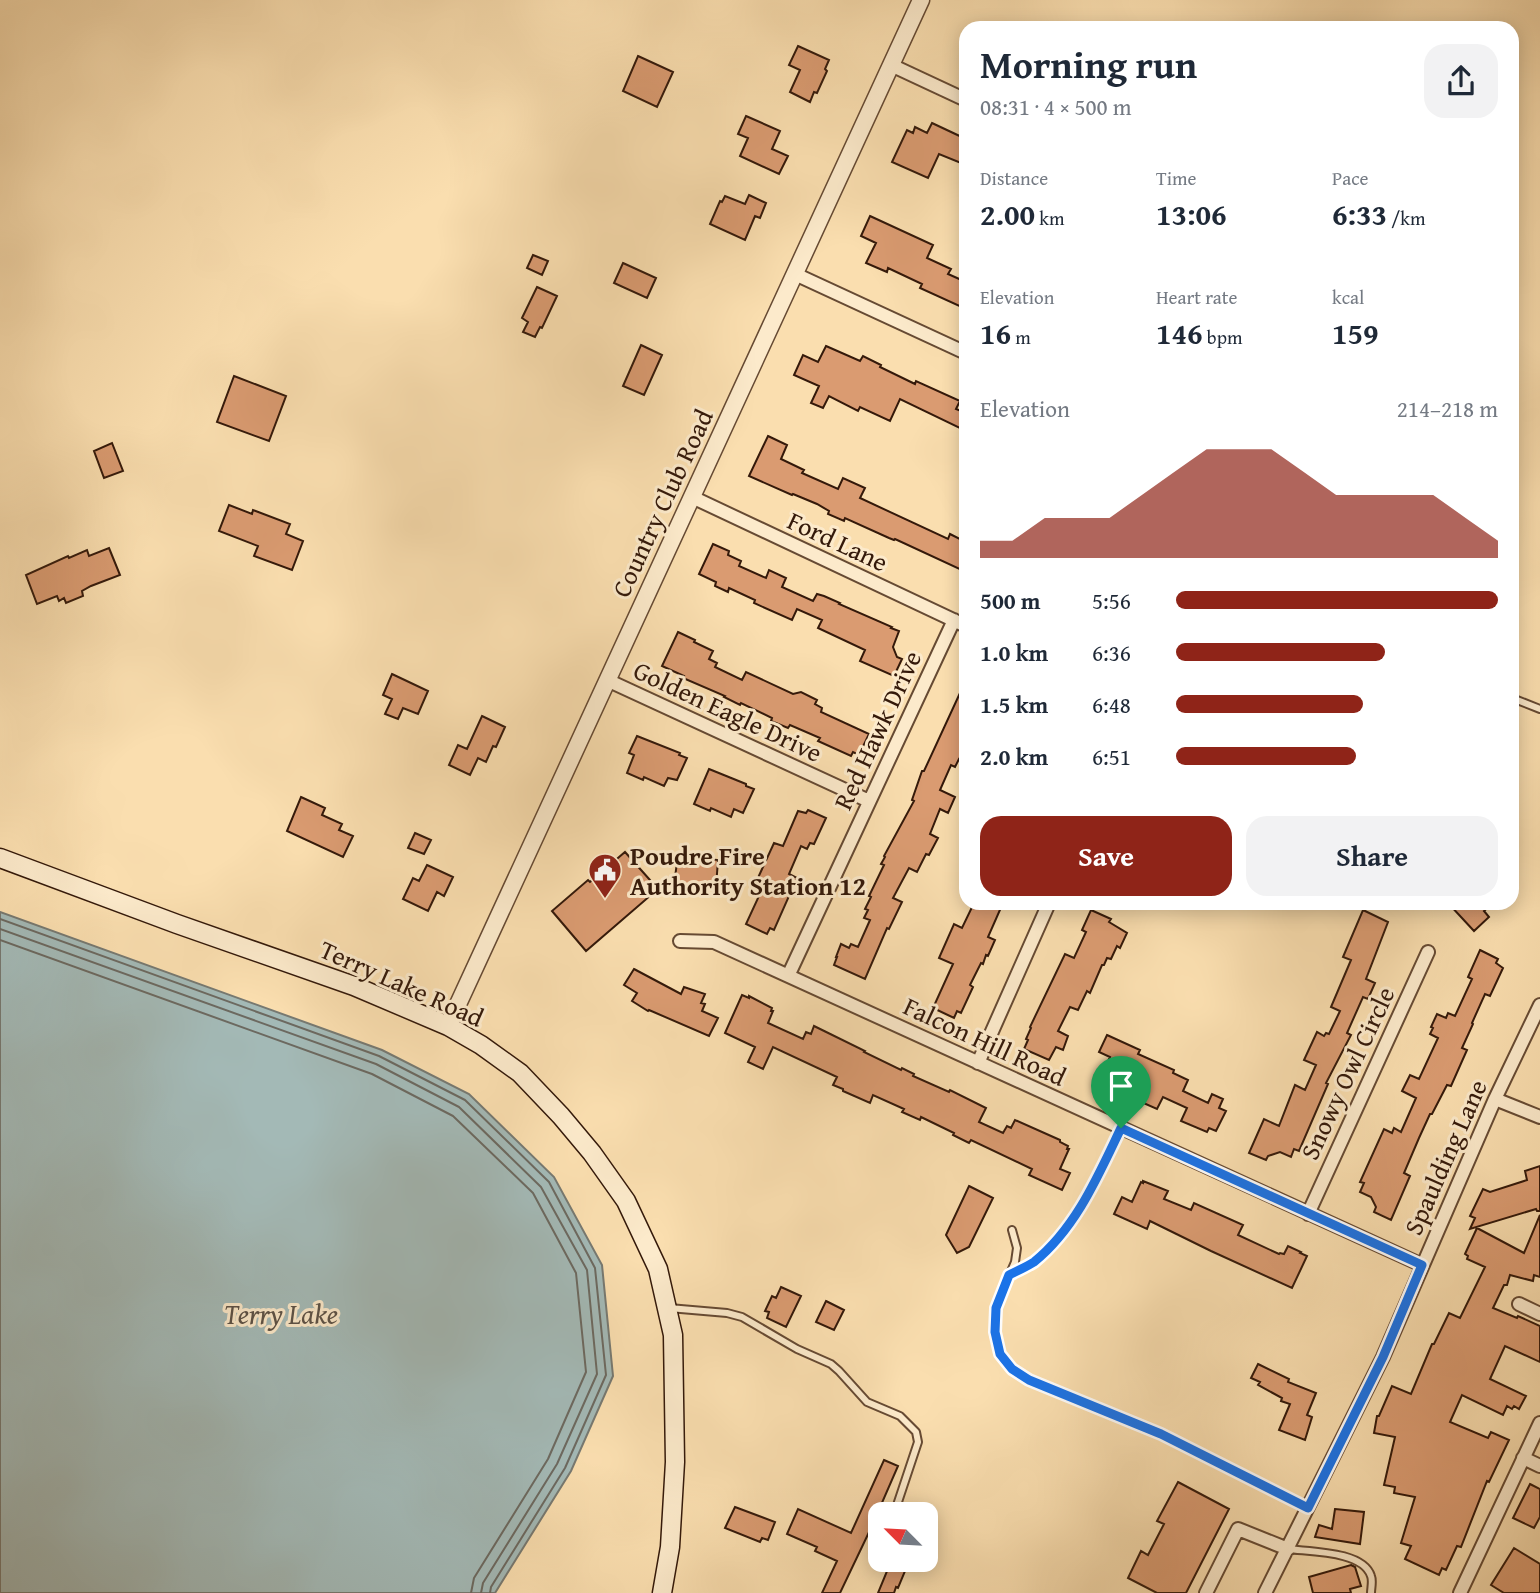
<!DOCTYPE html>
<meta charset="utf-8">
<style>
:root{--surface:#fff;--page:#f2f2f3;--text:#1f2937;--muted:#747a83;--accent:#8f2418}
body{margin:0;font-family:"Gentium Book Plus",serif;background:var(--page);color:var(--text);height:100vh;display:flex;flex-direction:column;font-size:26px;white-space:nowrap}
*{box-sizing:border-box;margin:0}
p{font-size:23px;color:var(--muted)}
.icon{flex:none;width:38px;height:38px;fill:none;stroke:currentColor;stroke-width:2;stroke-linecap:round;stroke-linejoin:round}
.map{position:relative;flex:1;overflow:hidden}
.side{position:absolute;left:959px;top:21px;width:560px;height:889px;display:flex;flex-direction:column;background:var(--surface);border-radius:21px;box-shadow:0 4px 18px #0003}
.side>*{flex:none}
.needle{width:46px;rotate:294deg}
.buttons{position:absolute;left:868px;top:1502px;display:grid;gap:14px}
.buttons a{display:grid;place-items:center;width:70px;height:70px;border-radius:14px;background:var(--surface);box-shadow:0 4px 18px #0003;font-size:35px}
.pin{position:absolute;display:grid;place-items:center;width:60px;height:60px;color:#fff;margin:-72px -30px;border-radius:50% 50% 50% 0;rotate:-45deg;box-shadow:0 0 7px #0007}
.pin .icon{rotate:45deg}
.round{display:grid;place-items:center;flex:none;width:74px;height:74px;border-radius:21px;background:var(--page)}
.headline{display:flex;align-items:center;justify-content:space-between;height:119px;padding:0 21px}
h1{font-size:38px;font-weight:600;line-height:52px}
.metrics{display:grid;grid-template-columns:repeat(3,1fr);gap:10px;height:119px;padding:7px 21px}
.metrics div{display:grid;align-content:center}
.metrics b{font-size:30px;font-weight:600}
.metrics small{font-size:19px;font-weight:400}
.metrics p{font-size:19px}
.chart{height:196px;padding:14px 21px}
.chart p{display:flex;justify-content:space-between}
.chart svg{width:100%;height:126px;margin-top:7px;fill:var(--accent);opacity:.7}
.cta{display:flex;gap:14px;margin-top:auto;padding:14px 21px}
.cta a{flex:1;height:80px;border-radius:21px;background:var(--accent);color:#fff;font-size:28px;font-weight:600;line-height:80px;text-align:center}
.cta a+a{background:var(--page);color:var(--text)}
ul{padding:0 21px;list-style:none;font-size:23px}
li{display:grid;grid-template-columns:112px 84px 1fr;align-items:center;height:52px}
li i{height:18px;border-radius:9px;background:var(--accent)}
.map>svg:first-child{display:block}
</style>
<div class="map">
<svg width="1540" height="1593" viewBox="0 0 1540 1593">
<rect width="100%" height="100%" fill="#fadeaf"/>
<filter id="stains"><feTurbulence type="fractalNoise" baseFrequency=".00286" numOctaves="4"/><feColorMatrix values="0 0 0 0 .2 0 0 0 0 .09 0 0 0 0 .02 0 0 0 .5 -.17"/></filter>
<radialGradient id="worn" r=".72"><stop offset=".6" stop-color="#630" stop-opacity="0"/><stop offset="1" stop-color="#630" stop-opacity=".3"/></radialGradient>
<!-- water -->
<path fill="#a3b9b6" stroke="#777971" stroke-width="2" d="M 0,912 L 382,1050 L 469,1094 L 554,1177 L 602,1265 L 613,1376 L 571,1471 L 495,1593 L 0,1593 Z"/>
<g fill="none" stroke-linecap="round" stroke-linejoin="round">
<!-- shore -->
<path stroke="#6c6960" stroke-width="2" d="M 0,919 L 379,1056 L 465,1100 L 549,1182 L 595,1268 L 606,1375 L 565,1468 L 491,1587 L 490,1593
M 0,929 L 376,1064 L 459,1107 L 541,1187 L 587,1270 L 597,1374 L 557,1464 L 483,1583 L 481,1593
M 0,940 L 372,1074 L 453,1116 L 533,1193 L 576,1273 L 586,1372 L 548,1459 L 474,1578 L 471,1593"/>
</g>
<!-- building -->
<path fill="#da9b71" stroke="#34190a" stroke-width="2" d="M 798,46 L 829,60 L 825,69 L 827,71 L 817,93 L 814,92 L 810,102 L 790,92 L 800,70 L 789,65 Z
M 638,56 L 673,72 L 657,107 L 623,91 Z
M 746,116 L 780,131 L 772,149 L 788,156 L 779,174 L 740,156 L 748,138 L 738,134 Z
M 932,123 L 966,139 L 966,165 L 939,154 L 928,178 L 892,162 L 907,130 L 913,133 L 915,127 L 927,133 Z
M 749,195 L 766,203 L 760,218 L 755,216 L 745,240 L 710,224 L 720,201 L 722,202 L 725,196 L 745,204 Z
M 870,216 L 933,245 L 927,258 L 951,269 L 948,274 L 966,282 L 966,309 L 920,288 L 922,284 L 888,268 L 887,272 L 866,263 L 876,243 L 861,236 Z
M 533,255 L 548,261 L 542,275 L 527,268 Z
M 623,263 L 656,278 L 647,298 L 614,283 Z
M 537,287 L 557,296 L 542,328 L 540,327 L 535,337 L 523,332 L 528,322 L 522,318 Z
M 641,345 L 662,355 L 644,395 L 623,386 Z
M 826,346 L 860,361 L 863,356 L 881,365 L 880,367 L 915,384 L 916,381 L 960,401 L 956,409 L 966,413 L 966,431 L 900,399 L 890,421 L 860,407 L 858,411 L 829,396 L 823,408 L 811,403 L 819,386 L 794,375 L 803,355 L 818,362 Z
M 234,376 L 286,396 L 269,441 L 217,422 Z
M 768,436 L 787,445 L 781,459 L 804,470 L 802,473 L 838,489 L 843,478 L 865,488 L 860,498 L 948,539 L 950,534 L 966,542 L 966,572 L 895,539 L 894,540 L 889,538 L 845,518 L 844,521 L 828,514 L 829,511 L 817,504 L 793,494 L 792,495 L 749,476 Z
M 112,443 L 123,471 L 104,478 L 94,451 Z
M 229,505 L 252,514 L 253,510 L 290,524 L 286,534 L 303,541 L 292,570 L 254,556 L 258,546 L 219,531 Z
M 713,544 L 729,551 L 728,555 L 741,561 L 739,566 L 766,578 L 769,570 L 786,578 L 782,587 L 813,601 L 817,594 L 824,596 L 840,603 L 839,604 L 892,627 L 891,628 L 899,631 L 893,647 L 897,657 L 902,659 L 894,676 L 860,661 L 865,650 L 818,628 L 822,620 L 797,609 L 792,620 L 754,603 L 755,600 L 729,588 L 728,592 L 715,586 L 716,582 L 699,574 Z
M 109,548 L 120,575 L 91,586 L 82,591 L 83,596 L 66,603 L 64,598 L 59,601 L 57,596 L 37,604 L 26,575 L 68,556 L 69,558 L 87,550 L 89,556 Z
M 678,632 L 695,640 L 694,642 L 713,651 L 709,659 L 717,663 L 715,667 L 742,680 L 746,672 L 793,694 L 801,692 L 817,700 L 815,704 L 822,708 L 821,712 L 869,734 L 859,755 L 853,752 L 851,756 L 818,741 L 820,738 L 790,725 L 788,728 L 771,721 L 772,718 L 741,703 L 740,705 L 724,697 L 725,696 L 683,678 L 684,676 L 662,666 Z
M 392,674 L 428,691 L 418,714 L 403,708 L 398,719 L 385,714 L 392,699 L 383,695 Z
M 966,680 L 966,763 L 959,759 L 955,767 L 951,765 L 940,790 L 955,797 L 948,813 L 940,809 L 930,834 L 938,838 L 929,855 L 926,854 L 917,872 L 909,868 L 893,898 L 902,902 L 889,929 L 887,928 L 865,979 L 834,965 L 837,957 L 836,957 L 841,944 L 849,948 L 851,944 L 858,947 L 870,920 L 864,918 L 868,910 L 865,909 L 871,897 L 869,896 L 884,865 L 881,864 L 885,857 L 884,856 L 914,801 L 912,800 L 922,771 L 924,771 Z
M 482,716 L 505,727 L 496,747 L 493,746 L 486,762 L 478,758 L 470,775 L 449,765 L 458,745 L 467,749 Z
M 637,736 L 680,753 L 679,755 L 687,758 L 677,780 L 668,778 L 664,786 L 644,777 L 643,780 L 627,773 L 634,755 L 629,753 Z
M 709,769 L 746,784 L 746,786 L 754,789 L 743,813 L 734,809 L 731,817 L 711,808 L 710,811 L 694,804 Z
M 301,797 L 325,808 L 322,815 L 342,824 L 339,830 L 353,836 L 343,857 L 287,831 Z
M 808,810 L 826,818 L 814,844 L 810,843 L 807,849 L 801,846 L 789,874 L 797,878 L 774,930 L 770,928 L 767,934 L 746,924 L 765,883 L 757,880 L 774,843 L 783,846 L 798,811 L 806,813 Z
M 415,833 L 431,840 L 424,854 L 408,848 Z
M 625,852 L 658,889 L 586,951 L 552,911 L 588,880 L 590,882 Z
M 678,855 L 718,860 L 716,887 L 692,884 L 691,894 L 673,892 Z
M 427,865 L 453,877 L 444,896 L 437,892 L 428,911 L 403,899 L 413,878 L 419,881 Z
M 974,903 L 1003,903 L 988,937 L 995,940 L 988,956 L 986,955 L 983,964 L 981,963 L 970,985 L 973,987 L 961,1013 L 957,1011 L 954,1018 L 933,1008 L 953,964 L 939,958 L 954,924 L 962,928 Z
M 1448,903 L 1493,903 L 1484,911 L 1489,917 L 1474,931 Z
M 1091,910 L 1111,919 L 1109,922 L 1127,933 L 1120,948 L 1117,946 L 1111,959 L 1107,958 L 1104,965 L 1102,965 L 1090,993 L 1087,991 L 1078,1010 L 1070,1007 L 1058,1031 L 1068,1036 L 1063,1050 L 1056,1047 L 1049,1060 L 1024,1049 L 1028,1040 L 1026,1039 L 1031,1028 L 1030,1027 L 1065,954 L 1074,958 L 1086,932 L 1082,930 Z
M 1363,910 L 1388,922 L 1366,979 L 1375,983 L 1368,999 L 1363,997 L 1347,1033 L 1351,1035 L 1326,1083 L 1328,1084 L 1299,1151 L 1294,1149 L 1291,1157 L 1280,1152 L 1268,1156 L 1266,1160 L 1249,1153 L 1264,1119 L 1279,1126 L 1295,1085 L 1305,1090 L 1316,1065 L 1304,1060 L 1317,1032 L 1324,1036 L 1326,1033 L 1329,1034 L 1340,1011 L 1331,1007 L 1351,960 L 1343,957 Z
M 1480,950 L 1498,959 L 1496,963 L 1503,968 L 1490,996 L 1485,994 L 1472,1023 L 1473,1024 L 1462,1048 L 1467,1050 L 1451,1086 L 1447,1085 L 1432,1114 L 1430,1114 L 1419,1138 L 1404,1173 L 1410,1176 L 1391,1220 L 1374,1212 L 1376,1207 L 1371,1197 L 1360,1192 L 1364,1183 L 1360,1182 L 1384,1129 L 1392,1133 L 1394,1128 L 1401,1132 L 1416,1098 L 1402,1091 L 1410,1075 L 1419,1079 L 1438,1038 L 1430,1034 L 1433,1028 L 1431,1027 L 1437,1014 L 1446,1018 L 1448,1013 L 1455,1016 L 1472,979 L 1468,977 Z
M 634,969 L 681,994 L 684,987 L 705,994 L 701,1003 L 705,1004 L 702,1011 L 718,1018 L 709,1036 L 649,1010 L 648,1011 L 632,1001 L 637,993 L 624,985 Z
M 742,995 L 749,998 L 749,996 L 772,1008 L 771,1011 L 773,1011 L 768,1023 L 803,1039 L 806,1032 L 811,1034 L 814,1026 L 865,1051 L 864,1052 L 901,1070 L 902,1068 L 914,1074 L 913,1076 L 949,1092 L 950,1090 L 986,1108 L 979,1122 L 1003,1133 L 1007,1126 L 1011,1128 L 1015,1120 L 1060,1140 L 1060,1142 L 1068,1146 L 1067,1149 L 1069,1149 L 1060,1169 L 1070,1173 L 1062,1190 L 1029,1175 L 1032,1169 L 971,1140 L 969,1143 L 953,1135 L 954,1133 L 921,1117 L 920,1120 L 902,1112 L 904,1109 L 873,1095 L 870,1103 L 843,1091 L 843,1089 L 833,1085 L 837,1077 L 773,1047 L 763,1069 L 748,1062 L 755,1047 L 725,1033 Z
M 1107,1035 L 1140,1050 L 1138,1054 L 1174,1070 L 1173,1073 L 1188,1080 L 1183,1091 L 1208,1103 L 1212,1094 L 1223,1099 L 1219,1108 L 1226,1111 L 1216,1131 L 1209,1128 L 1207,1132 L 1181,1121 L 1187,1108 L 1163,1097 L 1157,1109 L 1107,1087 L 1110,1082 L 1101,1079 L 1101,1076 L 1110,1057 L 1099,1052 Z
M 1540,1166 L 1540,1211 L 1537,1211 L 1536,1209 L 1470,1229 L 1475,1218 L 1470,1216 L 1483,1189 L 1490,1192 L 1527,1180 L 1525,1171 Z
M 1143,1181 L 1168,1191 L 1164,1199 L 1191,1210 L 1194,1203 L 1243,1225 L 1238,1235 L 1279,1254 L 1280,1253 L 1284,1254 L 1288,1246 L 1301,1252 L 1300,1253 L 1307,1256 L 1292,1288 L 1211,1251 L 1150,1221 L 1147,1229 L 1114,1214 L 1122,1197 L 1132,1202 L 1141,1182 L 1143,1183 Z
M 969,1186 L 993,1198 L 969,1247 L 957,1253 L 946,1235 Z
M 1540,1215 L 1540,1277 L 1534,1275 L 1533,1281 L 1510,1275 L 1507,1285 L 1504,1285 L 1493,1308 L 1517,1318 L 1518,1316 L 1540,1326 L 1540,1362 L 1505,1346 L 1490,1379 L 1526,1396 L 1519,1409 L 1514,1406 L 1512,1409 L 1507,1406 L 1503,1415 L 1462,1395 L 1450,1422 L 1488,1438 L 1491,1432 L 1509,1440 L 1489,1482 L 1487,1481 L 1461,1547 L 1457,1546 L 1446,1570 L 1442,1568 L 1439,1575 L 1405,1559 L 1411,1546 L 1401,1543 L 1415,1497 L 1394,1493 L 1395,1487 L 1384,1485 L 1395,1437 L 1374,1433 L 1377,1416 L 1379,1416 L 1392,1386 L 1411,1394 L 1432,1344 L 1434,1344 L 1449,1313 L 1460,1318 L 1485,1267 L 1467,1259 L 1468,1256 L 1465,1254 L 1477,1228 L 1524,1253 Z
M 781,1287 L 801,1296 L 786,1327 L 767,1318 L 769,1312 L 765,1311 L 772,1296 L 776,1298 Z
M 826,1301 L 844,1310 L 834,1330 L 816,1322 Z
M 1258,1364 L 1289,1379 L 1288,1382 L 1316,1393 L 1307,1415 L 1312,1417 L 1305,1440 L 1279,1430 L 1290,1404 L 1281,1401 L 1282,1398 L 1258,1385 L 1260,1382 L 1251,1378 Z
M 884,1460 L 898,1466 L 871,1528 L 840,1593 L 822,1593 L 837,1561 L 815,1551 L 817,1547 L 787,1534 L 798,1509 L 851,1533 Z
M 1178,1482 L 1229,1509 L 1186,1593 L 1157,1593 L 1128,1578 L 1141,1551 L 1148,1555 L 1164,1524 L 1157,1521 Z
M 1530,1484 L 1540,1489 L 1540,1517 L 1534,1528 L 1513,1518 Z
M 735,1507 L 775,1522 L 768,1540 L 762,1538 L 760,1542 L 725,1528 Z
M 1335,1509 L 1364,1512 L 1360,1544 L 1315,1537 L 1319,1525 L 1332,1529 Z
M 1514,1548 L 1540,1564 L 1540,1593 L 1504,1593 L 1491,1585 Z
M 892,1559 L 910,1559 L 898,1588 L 896,1587 L 894,1593 L 878,1593 Z
M 1351,1565 L 1355,1567 L 1361,1586 L 1350,1589 L 1351,1593 L 1313,1593 L 1309,1577 Z"/>
<g fill="none" stroke-linecap="round" stroke-linejoin="round">
<defs>
<path id="service" d="M 1512,698 L 1540,709
M 1012,1230 L 1017,1248 L 1015,1262 L 995,1308 L 995,1332 L 1000,1354 L 1011,1369 L 1029,1380 L 1161,1434 L 1306,1508
M 1009,1275 C 1017,1271 1026,1267 1034,1261 C 1076,1228 1098,1176 1121,1128
M 669,1308 L 727,1313 L 742,1317 L 797,1349 L 831,1364 L 839,1371 L 867,1402 L 900,1416 L 916,1432 L 918,1442 L 894,1514
M 1288,1549 C 1311,1552 1363,1551 1371,1576 C 1373,1581 1371,1588 1371,1593"/>
<path id="minor" d="M 891,65 L 966,100
M 795,274 L 966,353
M 692,497 L 966,626
M 607,680 L 869,801
M 680,941 L 714,942 L 1422,1265
M 789,974 L 954,620
M 978,1063 L 1049,903
M 1495,1099 L 1540,1117
M 1308,1214 L 1428,952
M 1519,1304 L 1540,1314
M 1523,1458 L 1540,1466
M 1206,1593 L 1238,1529 L 1288,1549
M 1265,1593 L 1383,1357 L 1495,1099 L 1540,1005
M 1460,1593 L 1540,1423"/>
<path id="tertiary" d="M 448,1026 L 921,0"/>
<path id="secondary" d="M 0,858 L 177,924 L 354,986 L 448,1026 L 481,1045 L 520,1073 L 561,1116 L 592,1153 L 626,1201 L 658,1269 L 673,1335 L 675,1462 L 670,1547 L 662,1593"/>
</defs>
<!-- service casing -->
<use href="#service" stroke="#664a33" stroke-width="10"/>
<!-- minor casing -->
<use href="#minor" stroke="#664a33" stroke-width="16"/>
<!-- tertiary casing -->
<use href="#tertiary" stroke="#664a33" stroke-width="19"/>
<!-- secondary casing -->
<use href="#secondary" stroke="#34190a" stroke-width="21"/>
<!-- service -->
<use href="#service" stroke="#fceacb" stroke-width="6"/>
<!-- minor -->
<use href="#minor" stroke="#fceacb" stroke-width="12"/>
<!-- tertiary -->
<use href="#tertiary" stroke="#fceacb" stroke-width="16"/>
<!-- secondary -->
<use href="#secondary" stroke="#fceacb" stroke-width="18"/>
</g>
<g fill="none" stroke-linecap="round" stroke-linejoin="round">
<defs>
<path id="route" d="M 1121,1128 L 1422,1265 L 1383,1357 L 1308,1508 L 1161,1434 L 1029,1380 L 1012,1369 L 1000,1354 L 995,1332 L 996,1308 L 1009,1275 C 1017,1271 1026,1267 1034,1262 C 1076,1228 1098,1176 1121,1128 Z"/>
</defs>
<!-- route casing -->
<use href="#route" stroke="#fff" stroke-width="14"/>
<!-- route -->
<use href="#route" stroke="#1a73e8" stroke-width="9"/>
</g>
<!-- icons -->
<defs>
<symbol id="civic-pin" viewBox="-11 -11 22 30"><path d="M0 17L-7.5 6A9.5 9.5 0 1 1 7.5 6Z" fill="#8f2418" stroke="#fceacb"/><path d="M-.6-6.5H3V-4.5H.6V-3L4-1V1h2V6H-6V1h2V-1L-.6-3ZM-1.2 2.5V6h2.4V2.5Z" fill="#fff"/></symbol>
</defs>
<g fill-rule="evenodd">
<use href="#civic-pin" x="586" y="851" width="38" height="52"/>
</g>
<g text-anchor="middle" dominant-baseline="central" stroke-width="6" stroke-linejoin="round" paint-order="stroke">
<!-- street labels -->
<g font-size="26" fill="#34190a" stroke="#fceacb">
<text transform="translate(662 503) rotate(-65)">Country Club Road</text>
<text transform="translate(838 541) rotate(25)">Ford Lane</text>
<text transform="translate(728 711) rotate(25)">Golden Eagle Drive</text>
<text transform="translate(877 730) rotate(-65)">Red Hawk Drive</text>
<text transform="translate(402 983) rotate(24)">Terry Lake Road</text>
<text transform="translate(985 1041) rotate(25)">Falcon Hill Road</text>
<text transform="translate(1347 1073) rotate(-65)">Snowy Owl Circle</text>
<text transform="translate(1445 1157) rotate(-66)">Spaulding Lane</text>
</g>
<!-- poi labels -->
<g font-size="26" font-weight="bold" fill="#34190a" stroke="#fceacb" text-anchor="start">
<text x="630" y="855">Poudre Fire<tspan x="630" dy="30">Authority Station 12</tspan></text>
</g>
<!-- water labels -->
<g font-size="28" font-style="italic" fill="#5b5146" stroke="#fceacb">
<text x="281" y="1313">Terry Lake</text>
</g>
</g>
<rect width="100%" height="100%" filter="url(#stains)"/>
<rect width="100%" height="100%" fill="url(#worn)"/>
</svg>
<div class="buttons">
<a><svg class="needle" viewBox="-14 -14 28 28"><path d="M0-13l5 13h-10z" fill="#e53935"/><path d="M0 13l5-13h-10z" fill="#747a83"/></svg></a>
</div>
<div class="pin" style="left:1121px;top:1128px;background:#1e9e55"><svg class="icon" aria-label="arrive" viewBox="0 0 24 24"><path d="M6 21V4h12l-3 4 3 4H6"/></svg></div>
<section class="side">
<div class="headline"><div><h1>Morning run</h1><p>08:31 · 4 × 500 m</p></div><a class="round"><svg class="icon" aria-label="share" viewBox="0 0 24 24"><path d="M12 15V3M7 8l5-5 5 5M5 13v7h14v-7"/></svg></a></div>
<div class="metrics">
<div><p>Distance</p><b>2.00<small> km</small></b></div>
<div><p>Time</p><b>13:06</b></div>
<div><p>Pace</p><b>6:33<small> /km</small></b></div>
</div>
<div class="metrics">
<div><p>Elevation</p><b>16<small> m</small></b></div>
<div><p>Heart rate</p><b>146<small> bpm</small></b></div>
<div><p>kcal</p><b>159</b></div>
</div>
<div class="chart"><p><span>Elevation</span>214–218 m</p>
<svg viewBox="0 0 160 44" preserveAspectRatio="none"><path d="M0 44V38L10 38L20 30L30 30L40 30L50 22L60 14L70 6L80 6L90 6L100 14L110 22L120 22L130 22L140 22L150 30L160 38V44z"/></svg>
</div>
<ul>
<li><b>500 m</b>5:56<i style="width:100%"></i></li>
<li><b>1.0 km</b>6:36<i style="width:65%"></i></li>
<li><b>1.5 km</b>6:48<i style="width:58%"></i></li>
<li><b>2.0 km</b>6:51<i style="width:56%"></i></li>
</ul>
<div class="cta"><a>Save</a><a>Share</a></div>
</section>
</div>
